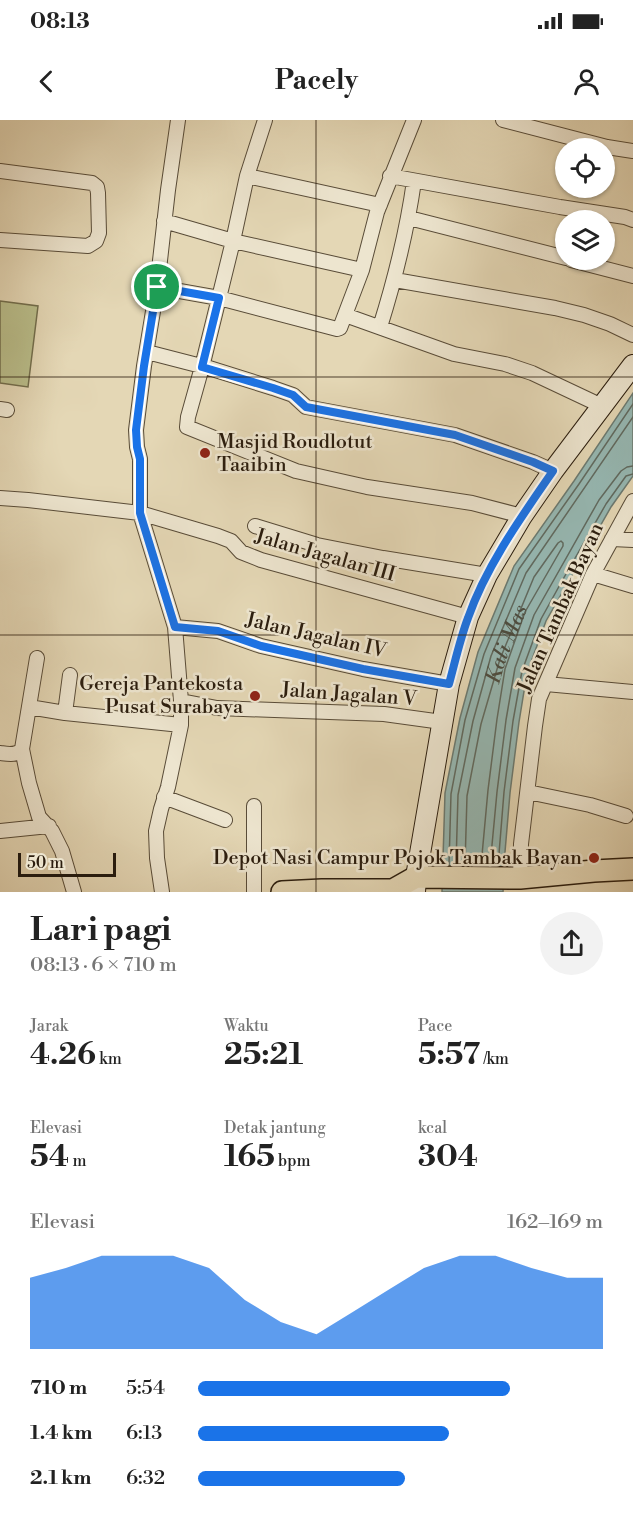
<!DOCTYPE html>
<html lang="id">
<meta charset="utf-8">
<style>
:root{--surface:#fff;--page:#f2f2f2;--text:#222;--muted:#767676;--accent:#1a73e8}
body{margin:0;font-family:"Libre Bodoni",serif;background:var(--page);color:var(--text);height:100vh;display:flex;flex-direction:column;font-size:22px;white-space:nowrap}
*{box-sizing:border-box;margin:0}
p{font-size:20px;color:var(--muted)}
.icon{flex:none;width:33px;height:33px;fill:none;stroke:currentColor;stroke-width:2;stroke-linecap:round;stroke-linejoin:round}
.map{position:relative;height:772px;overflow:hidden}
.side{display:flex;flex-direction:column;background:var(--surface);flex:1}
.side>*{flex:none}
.fabs{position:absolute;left:555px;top:18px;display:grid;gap:12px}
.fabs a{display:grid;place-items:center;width:60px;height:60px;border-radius:50%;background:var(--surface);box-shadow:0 2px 4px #0004;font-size:30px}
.scale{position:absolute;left:18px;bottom:15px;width:98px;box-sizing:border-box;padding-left:6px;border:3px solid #2b1d0e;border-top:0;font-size:16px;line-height:21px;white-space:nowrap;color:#2b1d0e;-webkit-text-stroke:4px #ede5cf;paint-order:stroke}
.pin{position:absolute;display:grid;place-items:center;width:51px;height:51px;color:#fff;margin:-26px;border:3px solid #fff;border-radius:50%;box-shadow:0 2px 6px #0007}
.round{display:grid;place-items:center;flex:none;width:63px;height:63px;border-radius:32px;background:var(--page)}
.head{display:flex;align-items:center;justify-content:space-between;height:102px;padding:0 30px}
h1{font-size:33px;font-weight:700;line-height:45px}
.metrics{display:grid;grid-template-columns:repeat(3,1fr);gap:9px;height:102px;padding:6px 30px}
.metrics div{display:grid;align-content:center}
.metrics b{font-size:30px;font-weight:700}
.metrics small{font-size:16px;font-weight:400}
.metrics p{font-size:16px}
.chart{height:168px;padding:12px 30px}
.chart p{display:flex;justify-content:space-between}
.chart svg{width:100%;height:108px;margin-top:6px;fill:var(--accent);opacity:.7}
ul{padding:0 30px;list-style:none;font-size:20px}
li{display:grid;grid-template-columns:96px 72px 1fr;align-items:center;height:45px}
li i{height:15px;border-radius:8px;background:var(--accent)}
.status{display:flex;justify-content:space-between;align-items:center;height:42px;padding:0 30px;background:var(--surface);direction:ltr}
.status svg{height:16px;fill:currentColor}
header{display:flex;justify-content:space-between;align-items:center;height:78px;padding:0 30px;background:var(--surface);font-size:27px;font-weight:700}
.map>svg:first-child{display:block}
</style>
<div class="status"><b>08:13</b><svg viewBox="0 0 49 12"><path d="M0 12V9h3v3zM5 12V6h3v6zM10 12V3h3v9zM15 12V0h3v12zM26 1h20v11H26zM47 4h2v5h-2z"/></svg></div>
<header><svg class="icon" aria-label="back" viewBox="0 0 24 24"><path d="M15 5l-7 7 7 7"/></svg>Pacely<svg class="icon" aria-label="person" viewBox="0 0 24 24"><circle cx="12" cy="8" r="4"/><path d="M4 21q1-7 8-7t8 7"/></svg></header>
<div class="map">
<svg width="633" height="772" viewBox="0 0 633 772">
<rect width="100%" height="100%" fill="#e4d7b5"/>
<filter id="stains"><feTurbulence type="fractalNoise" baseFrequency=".00333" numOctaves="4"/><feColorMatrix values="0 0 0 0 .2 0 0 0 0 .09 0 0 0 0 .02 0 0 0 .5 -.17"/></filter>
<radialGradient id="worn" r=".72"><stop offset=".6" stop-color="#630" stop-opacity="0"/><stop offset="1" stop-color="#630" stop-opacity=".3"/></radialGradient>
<!-- green -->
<path fill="#b9bd8a" stroke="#726d4c" stroke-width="1.5" d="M 0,181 L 38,186 L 28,267 L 0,263 Z"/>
<!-- water -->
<path fill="#96b8b3" stroke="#6b7a71" stroke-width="1.5" d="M 633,273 L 633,356 L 611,387 L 546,501 L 527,553 L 519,602 L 510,673 L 505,732 L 503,772 L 442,772 L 445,673 L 460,598 L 478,532 L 514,446 L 574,361 Z"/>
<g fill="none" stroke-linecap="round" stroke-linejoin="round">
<!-- shore -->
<g stroke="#606a60" stroke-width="1.5">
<path d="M 449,745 L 451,674 L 465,600 L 484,534 L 519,449 L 579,364 L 633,284"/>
<path d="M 456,745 L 458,675 L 473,601 L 491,536 L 526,453 L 633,297"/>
<path id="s1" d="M 465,745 L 467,676 L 481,604 L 500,539 L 534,457 L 558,423 L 561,421 L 563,423 L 563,426 L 525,492 L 505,549 L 497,599 L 488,670 L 481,746"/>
<path d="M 490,746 L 497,672 L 506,600 L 515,548 L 534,495 L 599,380 L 621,351 L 627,347 L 633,346"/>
<path d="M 498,746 L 504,672 L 513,601 L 522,551 L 541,499 L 562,461 L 606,384 L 626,356 L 633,354"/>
</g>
<defs>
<path id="street" d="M 265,0 L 247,56 L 233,121 L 202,247 L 188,297 L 187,307 L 296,351 L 367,367 L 472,383 L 522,396
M 503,0 L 607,27 L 633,31
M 0,51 L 92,63 L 97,67 L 98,73 L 99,113 L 96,121 L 88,126 L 0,120
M 247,56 L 380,85
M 390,56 L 560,87 L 625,97 L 633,100
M 409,98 L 566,138
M 164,101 L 233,121 L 362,150
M 571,140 L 633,156
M 395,160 L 555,188 L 584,195 L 610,204 L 633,215
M 157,167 L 219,178 L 337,209 L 340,208 L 362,150 L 377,92 L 414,0
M 345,195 L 454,234 L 505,244 L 532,253 L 602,286
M 380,207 C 395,159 407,111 414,61
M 147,232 L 209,248 L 273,268 L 293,275 L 306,287 L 455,315 L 533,342 L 553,351
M 0,289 L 7,290
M 0,378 L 28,380 L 140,393 L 218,416 L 231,421 L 241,432 L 261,440 L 468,497
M 255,406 L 317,425 L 383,438 L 487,455
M 612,419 L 633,420
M 593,454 L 633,466
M 175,507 L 218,511 L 261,526 L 363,549 L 449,564
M 37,538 L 22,629 L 29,663 L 39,697 L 52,711 L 62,731 L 74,772
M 546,564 L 633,572
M 181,581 L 217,588 L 384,594 L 442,602
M 29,587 L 65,593 L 181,605
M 65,593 L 70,555
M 0,633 C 8,634 17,636 22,629
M 528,672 L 590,685 L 626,696
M 164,677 L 225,700
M 254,686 L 254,772
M 0,711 L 49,706
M 520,758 L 521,724 L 535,606 L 539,579 L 593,454 L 633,381
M 162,772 L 157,738 L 156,711 L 161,689 L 168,667 L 181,605 L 181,581 L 175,507 L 140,393 L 140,339 L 137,327 L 136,310 L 144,246 L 157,167 L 168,70 L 178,0"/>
<path id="secondary" d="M 415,772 L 416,757 L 449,564 L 468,497 L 487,455 L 522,396 L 553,351 L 633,245"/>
<path id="primary" d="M 282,772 L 322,770 L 393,770 L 416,757 L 520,758 L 594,751 L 633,749"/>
</defs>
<!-- street casing -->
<use href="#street" stroke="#594c38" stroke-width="16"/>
<!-- secondary casing -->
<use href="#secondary" stroke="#2b1d0e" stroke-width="22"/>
<!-- primary casing -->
<use href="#primary" stroke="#2b1d0e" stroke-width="24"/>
<!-- street -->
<use href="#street" stroke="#ede5cf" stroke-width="14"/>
<!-- secondary -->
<use href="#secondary" stroke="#ede5cf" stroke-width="20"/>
<!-- primary -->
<use href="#primary" stroke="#e4d7b5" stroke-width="21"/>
</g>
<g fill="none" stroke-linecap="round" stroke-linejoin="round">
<defs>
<path id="route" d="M 157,167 L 219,178 L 202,247 L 273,268 L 293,275 L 306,287 L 455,315 L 533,342 L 553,351 C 522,396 486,446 468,498 C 460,519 455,542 449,564 L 363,549 L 261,526 L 218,511 L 175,507 L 140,393 L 140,339 L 137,327 L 136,310 L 144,246 Z"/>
</defs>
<!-- route casing -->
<use href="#route" stroke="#fff" stroke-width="12"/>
<!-- route -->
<use href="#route" stroke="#1a73e8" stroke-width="8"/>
</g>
<!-- grid -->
<path fill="none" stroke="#2b1d0e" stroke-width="1.5" stroke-opacity="0.55" d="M 316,0 L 316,772M 0,257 L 633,257M 0,515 L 633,515"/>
<!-- markers -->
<g fill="#8f2418" stroke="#ede5cf" stroke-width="2">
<circle cx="205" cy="333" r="6"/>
<circle cx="255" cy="576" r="6"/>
<circle cx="594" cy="738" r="6"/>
</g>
<g text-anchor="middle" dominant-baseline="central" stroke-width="5" stroke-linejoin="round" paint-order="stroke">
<!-- poi labels -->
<g font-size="20" fill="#2b1d0e" stroke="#ede5cf" text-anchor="end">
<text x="217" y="322" text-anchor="start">Masjid Roudlotut<tspan x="217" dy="23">Taaibin</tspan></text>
<text x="243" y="564">Gereja Pantekosta<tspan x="243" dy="23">Pusat Surabaya</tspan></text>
<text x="582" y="738">Depot Nasi Campur Pojok Tambak Bayan</text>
</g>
<!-- street labels -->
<g font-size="20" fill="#2b1d0e" stroke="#ede5cf">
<text transform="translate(325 436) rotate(16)">Jalan Jagalan III</text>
<text transform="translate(561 488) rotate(-66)">Jalan Tambak Bayan</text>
<text transform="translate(316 516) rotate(13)">Jalan Jagalan IV</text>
<text transform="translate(349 575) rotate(4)">Jalan Jagalan V</text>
</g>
<!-- water labels -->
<g font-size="21" font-style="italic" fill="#4b4c40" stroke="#ede5cf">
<text stroke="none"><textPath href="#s1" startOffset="226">Kali Mas</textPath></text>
</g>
</g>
<rect width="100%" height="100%" filter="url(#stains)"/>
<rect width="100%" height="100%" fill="url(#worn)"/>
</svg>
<div class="fabs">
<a><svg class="icon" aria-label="locate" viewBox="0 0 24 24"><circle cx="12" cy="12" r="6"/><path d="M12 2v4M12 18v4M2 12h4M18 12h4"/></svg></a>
<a><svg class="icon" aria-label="layers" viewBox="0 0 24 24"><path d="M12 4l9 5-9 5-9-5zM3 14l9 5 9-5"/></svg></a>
</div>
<div class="scale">50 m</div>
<div class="pin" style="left:157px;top:167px;background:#1e9e55"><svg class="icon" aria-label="arrive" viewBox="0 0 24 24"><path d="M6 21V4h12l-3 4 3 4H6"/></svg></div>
</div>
<section class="side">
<div class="head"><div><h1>Lari pagi</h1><p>08:13 · 6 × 710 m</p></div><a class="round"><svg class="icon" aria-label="share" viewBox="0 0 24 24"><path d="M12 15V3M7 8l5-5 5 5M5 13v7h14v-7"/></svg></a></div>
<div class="metrics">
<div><p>Jarak</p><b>4.26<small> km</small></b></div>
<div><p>Waktu</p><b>25:21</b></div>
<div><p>Pace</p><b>5:57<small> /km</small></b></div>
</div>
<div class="metrics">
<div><p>Elevasi</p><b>54<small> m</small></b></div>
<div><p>Detak jantung</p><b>165<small> bpm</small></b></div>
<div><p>kcal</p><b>304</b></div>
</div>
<div class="chart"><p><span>Elevasi</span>162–169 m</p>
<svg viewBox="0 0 160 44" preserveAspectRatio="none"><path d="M0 44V15L10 11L20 6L30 6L40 6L50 11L60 24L70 33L80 38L90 29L100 20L110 11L120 6L130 6L140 11L150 15L160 15V44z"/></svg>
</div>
<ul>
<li><b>710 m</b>5:54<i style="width:77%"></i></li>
<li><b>1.4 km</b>6:13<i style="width:62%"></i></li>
<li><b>2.1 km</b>6:32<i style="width:51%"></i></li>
</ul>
</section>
